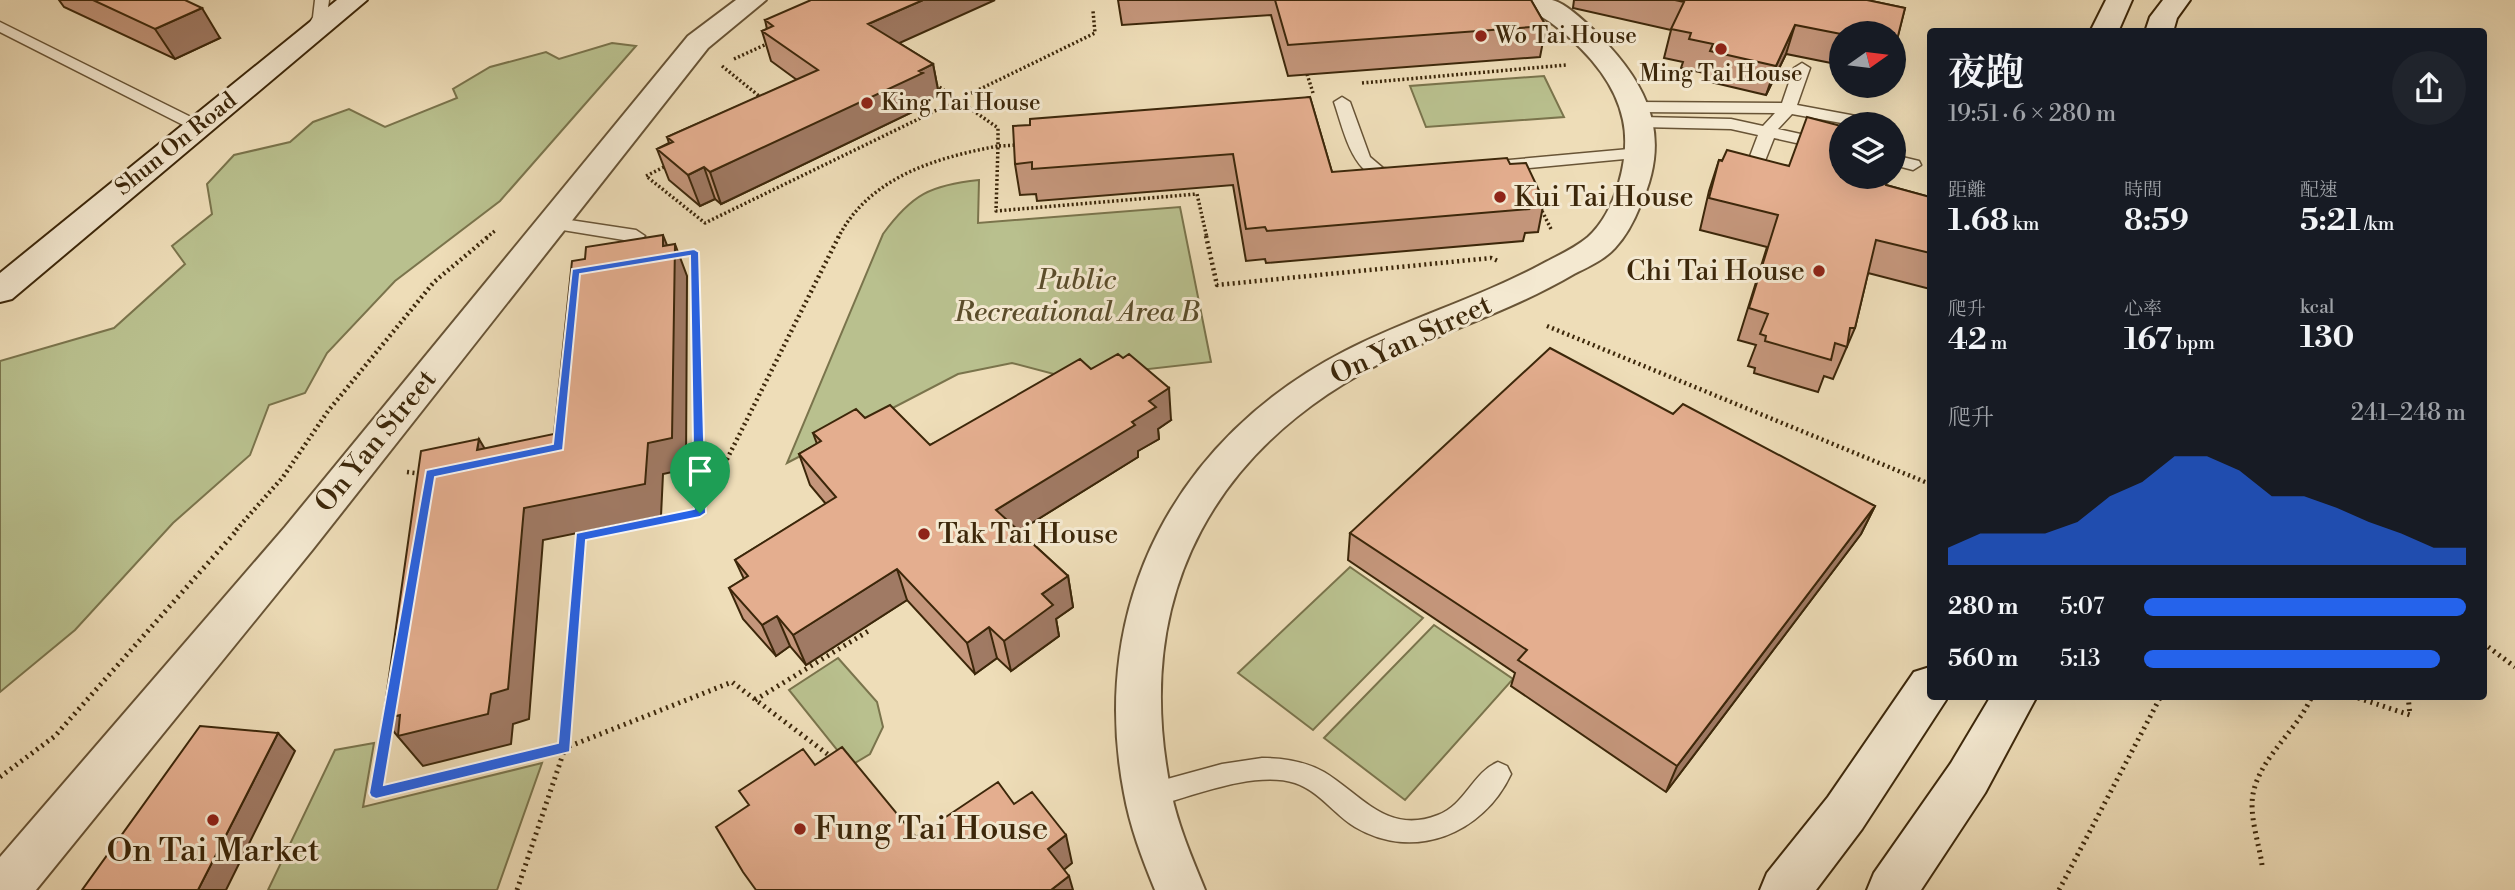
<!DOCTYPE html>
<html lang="zh-TW">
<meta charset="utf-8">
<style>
:root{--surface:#171b24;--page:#20242c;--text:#f1f3f6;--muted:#9ea1a6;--accent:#2563eb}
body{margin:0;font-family:"Libre Bodoni","Noto Serif TC",serif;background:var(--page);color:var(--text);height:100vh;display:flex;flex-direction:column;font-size:26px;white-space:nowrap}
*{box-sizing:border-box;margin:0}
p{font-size:23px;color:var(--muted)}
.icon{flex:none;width:38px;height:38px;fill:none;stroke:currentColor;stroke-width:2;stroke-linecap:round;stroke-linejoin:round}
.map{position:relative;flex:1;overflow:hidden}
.details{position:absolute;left:1927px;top:28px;width:560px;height:672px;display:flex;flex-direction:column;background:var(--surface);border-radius:7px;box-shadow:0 7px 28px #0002}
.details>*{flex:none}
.needle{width:46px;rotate:76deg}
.buttons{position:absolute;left:1829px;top:21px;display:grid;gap:14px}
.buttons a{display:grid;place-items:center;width:77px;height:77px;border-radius:50%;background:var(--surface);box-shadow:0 7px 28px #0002;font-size:35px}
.pin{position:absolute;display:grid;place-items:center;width:60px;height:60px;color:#fff;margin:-72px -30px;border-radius:50% 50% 50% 0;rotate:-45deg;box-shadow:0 0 7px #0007}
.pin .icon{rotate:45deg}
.round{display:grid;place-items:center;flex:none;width:74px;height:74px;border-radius:37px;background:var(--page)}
.overview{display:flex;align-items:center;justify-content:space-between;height:119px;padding:0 21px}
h1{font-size:38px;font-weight:700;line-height:52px}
.figures{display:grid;grid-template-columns:repeat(3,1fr);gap:10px;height:119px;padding:7px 21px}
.figures div{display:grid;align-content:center}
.figures b{font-size:30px;font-weight:700}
.figures small{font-size:19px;font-weight:400}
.figures p{font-size:19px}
.chart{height:196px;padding:14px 21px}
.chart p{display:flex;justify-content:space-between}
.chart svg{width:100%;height:126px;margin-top:7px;fill:var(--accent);opacity:.7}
ul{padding:0 21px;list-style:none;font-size:23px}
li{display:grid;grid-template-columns:112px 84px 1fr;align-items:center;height:52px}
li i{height:18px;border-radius:9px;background:var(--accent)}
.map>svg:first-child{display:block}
</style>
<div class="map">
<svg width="2515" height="890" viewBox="0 0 2515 890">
<rect width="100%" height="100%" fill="#eeddb8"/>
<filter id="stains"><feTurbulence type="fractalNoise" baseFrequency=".00286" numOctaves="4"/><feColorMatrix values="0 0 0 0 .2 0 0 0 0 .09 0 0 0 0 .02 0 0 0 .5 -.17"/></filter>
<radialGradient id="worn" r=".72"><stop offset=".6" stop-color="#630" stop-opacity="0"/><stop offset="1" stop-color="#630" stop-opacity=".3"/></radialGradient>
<!-- green -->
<path fill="#b9c08e" stroke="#7a744c" stroke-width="2" d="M 612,43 L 636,46 L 500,201 L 395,281 L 327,353 L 305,393 L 269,405 L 250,455 L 173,523 L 75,630 L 0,692 L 0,361 L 114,328 L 185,264 L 172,246 L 212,214 L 207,184 L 234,155 L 290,142 L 313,122 L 349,109 L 385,127 L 457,98 L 453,89 L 490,67 L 546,52 L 559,59 Z
M 1544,76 L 1564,117 L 1426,127 L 1410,86 Z
M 979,180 L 978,223 L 1180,207 L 1211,362 L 1069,378 L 1012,363 L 958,374 L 787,463 L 883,234 C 912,194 931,185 979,180 Z
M 1350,567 L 1423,618 L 1313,730 L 1238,673 Z
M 1434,625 L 1513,679 L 1405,800 L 1324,738 Z
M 838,658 L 877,702 L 883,727 L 870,754 L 850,766 L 789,690 Z
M 374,743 L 363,807 L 542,763 L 497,890 L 268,890 L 335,750 Z"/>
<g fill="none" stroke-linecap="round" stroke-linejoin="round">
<defs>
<path id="lane" d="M 315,0 L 329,0 L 327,17 L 316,38 L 311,40 L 303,35 L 313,17 Z
M 0,22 L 203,123 L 205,126 L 203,129 L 191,129 L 0,32 Z
M 1802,63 L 1810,68 L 1797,105 L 1856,116 L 1864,121 L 1862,124 L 1847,124 L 1792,114 L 1778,129 L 1841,143 L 1841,153 L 1774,138 L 1759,176 L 1753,177 L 1744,172 L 1758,135 L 1731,129 L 1641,127 L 1633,122 L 1641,117 L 1731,119 L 1763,126 L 1775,113 L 1636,112 L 1628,107 L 1636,102 L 1782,103 L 1794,68 Z
M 1342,97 L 1350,102 L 1370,157 L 1383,168 L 1406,171 L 1409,175 L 1406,179 C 1355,191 1346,137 1334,102 Z
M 1640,148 L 1648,153 L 1646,157 L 1498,171 L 1490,166 L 1498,161 Z
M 1894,155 L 1919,161 L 1921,165 L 1913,170 L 1894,165 Z
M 550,217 L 636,230 L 645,236 L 636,242 L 544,227 L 541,223 L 544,219 Z
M 1262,758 C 1284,758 1304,761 1324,772 C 1362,795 1387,835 1438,815 C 1465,805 1473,772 1498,762 L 1507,766 L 1511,774 C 1483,834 1414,862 1355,827 C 1335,815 1319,791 1295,783 C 1254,770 1190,797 1149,808 L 1140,804 L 1136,796 L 1140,788 L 1149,784 L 1222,764 Z"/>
<path id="street" d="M 736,0 L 766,0 L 708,48 L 313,549 L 36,890 L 0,890 L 0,857 L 285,527 L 688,36 Z
M 1522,0 C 1531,0 1543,0 1552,0 C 1569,4 1597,33 1609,46 C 1654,95 1669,144 1640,206 C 1634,221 1626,236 1615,248 C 1604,260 1588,267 1574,274 C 1518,307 1456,327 1397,355 C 1216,441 1130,593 1171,792 C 1178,826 1192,858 1205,890 L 1155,890 C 1142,858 1130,827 1124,793 C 1088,604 1176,438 1345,351 C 1409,318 1479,298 1542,264 C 1557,256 1575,248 1588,237 C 1616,212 1631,156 1623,120 C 1615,81 1585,49 1554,25 C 1544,17 1529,11 1522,0 Z"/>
<path id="secondary" d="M 337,0 L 367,0 L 12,299 L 0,302 L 0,273 Z
M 2106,0 L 2132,0 L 2118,32 L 2090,32 Z
M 2163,0 L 2190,0 L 2177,18 L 2173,32 L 2145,32 L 2150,17 Z
M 1930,667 L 1930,696 L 1947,696 L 1946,700 L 1862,829 L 1816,890 L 1760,890 L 1767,873 L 1828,797 L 1914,672 Z
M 1991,696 L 2037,696 L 1985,793 L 1921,890 L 1867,890 L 1874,873 L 1951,763 Z"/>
</defs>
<!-- lane casing -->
<use href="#lane" stroke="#685436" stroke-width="3"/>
<!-- street casing -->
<use href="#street" stroke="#685436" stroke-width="4"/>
<!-- secondary casing -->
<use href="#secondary" stroke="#3c270a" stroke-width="4"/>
<!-- path-far2 -->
<path stroke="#3c270a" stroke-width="3.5" stroke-dasharray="2 2.5" stroke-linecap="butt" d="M 734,59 L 771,42
M 722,66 L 764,100
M 1307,74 L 1313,93
M 1362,83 L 1566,65
M 1019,145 L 998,146 L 996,211 L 1197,194 L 1207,238
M 668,165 L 646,176 L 705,223 L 1095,33 L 1093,11
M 1540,207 L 1552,231
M 486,238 L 496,230
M 838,238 C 869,177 935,158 998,146 L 998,128 L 935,84"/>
<!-- path-far1 -->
<path stroke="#3c270a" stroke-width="4.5" stroke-dasharray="2 3.5" stroke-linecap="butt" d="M 1206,236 L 1217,285 L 1491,258 L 1498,261
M 676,255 L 694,252 L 700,513
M 1547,326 L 1930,484
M 407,472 L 422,474
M 236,530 L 283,477 L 328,411 L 434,282 L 489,236
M 613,530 L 700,513 L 839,236"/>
<!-- path -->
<path stroke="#3c270a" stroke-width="5" stroke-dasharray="2 4.5" stroke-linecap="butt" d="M 2483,643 L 2515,667
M 2352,696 L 2410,715 L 2408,696
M 755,700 L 870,630
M 388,720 L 376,793 L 565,748 L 732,682 L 834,759
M 0,777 L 55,736 L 238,529
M 2262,865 C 2259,843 2249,816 2253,794 C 2260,757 2297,731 2312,696
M 517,890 L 565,748 L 580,537 L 622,529
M 2059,890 L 2161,696"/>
<!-- lane -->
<use href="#lane" fill="#f4e9d1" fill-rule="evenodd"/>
<!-- street -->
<use href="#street" fill="#f4e9d1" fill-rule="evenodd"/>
<!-- secondary -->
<use href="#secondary" fill="#f4e9d1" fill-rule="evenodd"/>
</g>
<!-- wall -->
<path fill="#c4967b" stroke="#3c270a" stroke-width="2" d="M 59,0 L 184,0 L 220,38 L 175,59 L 64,7 Z
M 1118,0 L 1531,0 L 1546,26 L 1540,57 L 1288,76 L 1271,15 L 1122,25 Z
M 1574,0 L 1867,0 L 1905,8 L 1894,51 L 1894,33 L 1841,33 L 1841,65 L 1786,54 L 1766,95 L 1702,80 L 1704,73 L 1681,68 L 1683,62 L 1664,58 L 1671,30 L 1573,8 Z
M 765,20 L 899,43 L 933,64 L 939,95 L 928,100 L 929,104 L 721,204 L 715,199 L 700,206 L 669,180 L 657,149 L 669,143 L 667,137 L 797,80 L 771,61 L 762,31 L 767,29 Z
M 1310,97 L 1332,172 L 1544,201 L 1538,232 L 1525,233 L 1523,241 L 1266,263 L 1265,259 L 1246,261 L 1233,185 L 1037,201 L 1036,194 L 1020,195 L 1015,164 Z
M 1719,160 L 1789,166 L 1886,185 L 1930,197 L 1930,289 L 1868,273 L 1855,328 L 1833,379 L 1824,376 L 1818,392 L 1754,373 L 1755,368 L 1748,366 L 1756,345 L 1738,340 L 1767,247 L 1700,230 L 1709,191 Z
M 1091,369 L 1171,420 L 1158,429 L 1159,439 L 1138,451 L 1138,457 L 1019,531 L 1068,576 L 1073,607 L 1056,619 L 1059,636 L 1011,671 L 997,658 L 975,674 L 907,600 L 806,665 L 790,646 L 776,656 L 743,619 L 729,588 L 744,579 L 735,560 L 826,504 L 810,485 L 799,454 L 817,444 L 813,433 L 865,418 L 930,445 Z
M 1673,414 L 1875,506 L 1861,534 L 1666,792 L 1511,686 L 1515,673 L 1348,560 L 1350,533 Z"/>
<!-- shaded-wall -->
<path fill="#a07a64" stroke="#3c270a" stroke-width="2" d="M 923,0 L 995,0 L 875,54 L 868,24 Z
M 202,8 L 220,38 L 175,59 L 155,29 Z
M 1795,25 L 1786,54 L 1766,95 L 1776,66 Z
M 933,64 L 939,95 L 928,100 L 929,104 L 721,204 L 710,172 Z
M 704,167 L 715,199 L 700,206 L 688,175 Z
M 663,235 L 674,263 L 675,244 L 687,276 L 686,469 L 663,474 L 661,516 L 543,540 L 529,719 L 513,724 L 511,744 L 423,766 L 383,719 L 491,694 L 524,508 L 648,443 Z
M 1169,388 L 1171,420 L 1158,429 L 1159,439 L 1138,451 L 1138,457 L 1003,541 L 996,510 L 1132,422 L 1149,401 Z
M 479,439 L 498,471 L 477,450 Z
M 1875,506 L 1861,534 L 1666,792 L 1677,766 Z
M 897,569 L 907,600 L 806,665 L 793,635 Z
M 1068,576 L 1073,607 L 1056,619 L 1059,636 L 1011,671 L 1004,641 L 1042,594 Z
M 777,616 L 790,646 L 776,656 L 762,625 Z
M 989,627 L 997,658 L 975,674 L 967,643 Z
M 278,733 L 295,751 L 226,890 L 198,890 Z
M 1066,835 L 1072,863 L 1055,877 L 1048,849 Z
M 1069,876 L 1073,890 L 1051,890 Z"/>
<!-- building -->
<path fill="#e4ae8f" stroke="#3c270a" stroke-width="2" d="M 93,0 L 185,0 L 202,8 L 155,29 Z
M 811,0 L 923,0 L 868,24 L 933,64 L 919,71 L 923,73 L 710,172 L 704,167 L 688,175 L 657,149 L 673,142 L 667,137 L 818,70 L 762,31 L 773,26 L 765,20 Z
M 1275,0 L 1531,0 L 1546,26 L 1288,45 Z
M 1675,0 L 1867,0 L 1905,8 L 1896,44 L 1894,44 L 1894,33 L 1841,34 L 1795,25 L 1776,66 L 1710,51 L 1713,44 L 1689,39 L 1691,33 L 1671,29 L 1684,2 Z
M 1310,97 L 1332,172 L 1507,158 L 1510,164 L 1526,163 L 1544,201 L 1526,202 L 1529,209 L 1267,231 L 1265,227 L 1246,229 L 1233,154 L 1032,169 L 1032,162 L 1015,164 L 1013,126 L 1030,125 L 1030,119 Z
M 1807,117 L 1841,126 L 1841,177 L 1888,177 L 1886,185 L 1930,197 L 1930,253 L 1876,240 L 1855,328 L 1850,328 L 1847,347 L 1835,343 L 1831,360 L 1765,341 L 1766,336 L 1760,334 L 1768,314 L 1749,308 L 1778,215 L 1709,198 L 1719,160 L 1722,161 L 1727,150 L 1789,166 Z
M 663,235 L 663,246 L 675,244 L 672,438 L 648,443 L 645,484 L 524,508 L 508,689 L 491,694 L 488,714 L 398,736 L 400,715 L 383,719 L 421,451 L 479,439 L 477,450 L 554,434 L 572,261 L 585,259 L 586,247 Z
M 1550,348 L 1673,414 L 1683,404 L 1875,506 L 1677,766 L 1518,660 L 1527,650 L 1350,533 Z
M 1118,354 L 1123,358 L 1129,354 L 1169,388 L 1149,401 L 1156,407 L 1132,422 L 1135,425 L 996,510 L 1068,576 L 1042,594 L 1053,605 L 1004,641 L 989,627 L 967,643 L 897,569 L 793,635 L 777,616 L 762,625 L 729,588 L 748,576 L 735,560 L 836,497 L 799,454 L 821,441 L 813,433 L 856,409 L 865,418 L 890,405 L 930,445 L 1080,359 L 1091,369 Z
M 200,726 L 278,733 L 198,890 L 82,890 Z
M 842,747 L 916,837 L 998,782 L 1014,804 L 1032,792 L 1066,835 L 1048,849 L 1069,876 L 1051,890 L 756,890 L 743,872 L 716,827 L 749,805 L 739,791 L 803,749 L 815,765 Z"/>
<!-- route -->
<path fill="#2563eb" stroke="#fff" stroke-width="2" fill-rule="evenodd" d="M 694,249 L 699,252 L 706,513 L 700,517 L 586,540 L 570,752 L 376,799 L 371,797 L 369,793 L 426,470 L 553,444 L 572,269 ZM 690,256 L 694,509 L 576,533 L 558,743 L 384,785 L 435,477 L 563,450 L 580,274 Z"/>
<!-- markers -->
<g fill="#8f2418" stroke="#f4e9d1" stroke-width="2.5">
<circle cx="1481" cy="36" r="7"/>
<circle cx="1721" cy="49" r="7"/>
<circle cx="867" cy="103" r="7"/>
<circle cx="1500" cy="197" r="7"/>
<circle cx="1819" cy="271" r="7"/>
<circle cx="924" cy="534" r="7"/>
<circle cx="213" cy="820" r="7"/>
<circle cx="800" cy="829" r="7"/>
</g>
<g text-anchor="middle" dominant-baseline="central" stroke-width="6" stroke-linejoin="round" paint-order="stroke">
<!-- far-poi labels -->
<g font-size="23" fill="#3c270a" stroke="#f4e9d1" text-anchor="start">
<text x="1495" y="36">Wo Tai House</text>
<text x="1721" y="74" text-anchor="middle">Ming Tai House</text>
<text x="881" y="103">King Tai House</text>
</g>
<!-- far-street labels -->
<g font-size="23" fill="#3c270a" stroke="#f4e9d1">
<text transform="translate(176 144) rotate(-39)">Shun On Road</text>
</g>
<!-- poi labels -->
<g font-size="28" fill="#3c270a" stroke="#f4e9d1" text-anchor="start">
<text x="1514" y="197">Kui Tai House</text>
<text x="1805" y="271" text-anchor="end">Chi Tai House</text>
<text x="938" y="534">Tak Tai House</text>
</g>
<!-- park labels -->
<g font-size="28" font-style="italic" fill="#5b4d2b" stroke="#f4e9d1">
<text x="1077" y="280">Public<tspan x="1077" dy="32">Recreational Area B</tspan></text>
</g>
<!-- street labels -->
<g font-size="28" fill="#3c270a" stroke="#f4e9d1">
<text transform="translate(1411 340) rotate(-25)">On Yan Street</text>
<text transform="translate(376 441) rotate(-51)">On Yan Street</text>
</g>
<!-- near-poi labels -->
<g font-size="33" fill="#3c270a" stroke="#f4e9d1" text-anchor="start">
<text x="814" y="829">Fung Tai House</text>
<text x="213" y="851" text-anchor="middle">On Tai Market</text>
</g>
</g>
<rect width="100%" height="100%" filter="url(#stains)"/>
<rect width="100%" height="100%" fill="url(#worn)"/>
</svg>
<div class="buttons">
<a><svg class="needle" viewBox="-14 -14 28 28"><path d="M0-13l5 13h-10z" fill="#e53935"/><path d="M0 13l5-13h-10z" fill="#9ea1a6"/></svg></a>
<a><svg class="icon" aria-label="layers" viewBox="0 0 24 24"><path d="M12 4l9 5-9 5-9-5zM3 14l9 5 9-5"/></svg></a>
</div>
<div class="pin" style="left:700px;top:513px;background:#1e9e55"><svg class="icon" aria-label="arrive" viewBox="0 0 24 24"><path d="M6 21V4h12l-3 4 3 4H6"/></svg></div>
<section class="details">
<div class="overview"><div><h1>夜跑</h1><p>19:51 · 6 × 280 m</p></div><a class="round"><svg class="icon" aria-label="share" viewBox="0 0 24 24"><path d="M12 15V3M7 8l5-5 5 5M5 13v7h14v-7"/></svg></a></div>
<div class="figures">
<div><p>距離</p><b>1.68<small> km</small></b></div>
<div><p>時間</p><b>8:59</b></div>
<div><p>配速</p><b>5:21<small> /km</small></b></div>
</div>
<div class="figures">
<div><p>爬升</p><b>42<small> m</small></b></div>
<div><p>心率</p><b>167<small> bpm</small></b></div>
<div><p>kcal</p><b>130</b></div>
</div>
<div class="chart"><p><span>爬升</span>241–248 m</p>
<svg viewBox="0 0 160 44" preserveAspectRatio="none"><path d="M0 44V38L10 33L20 33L30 33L40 29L50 20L60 15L70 6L80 6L90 11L100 20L110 20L120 24L130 29L140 33L150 38L160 38V44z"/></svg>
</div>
<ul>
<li><b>280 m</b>5:07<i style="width:100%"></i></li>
<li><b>560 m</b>5:13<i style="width:92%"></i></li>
</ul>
</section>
</div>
